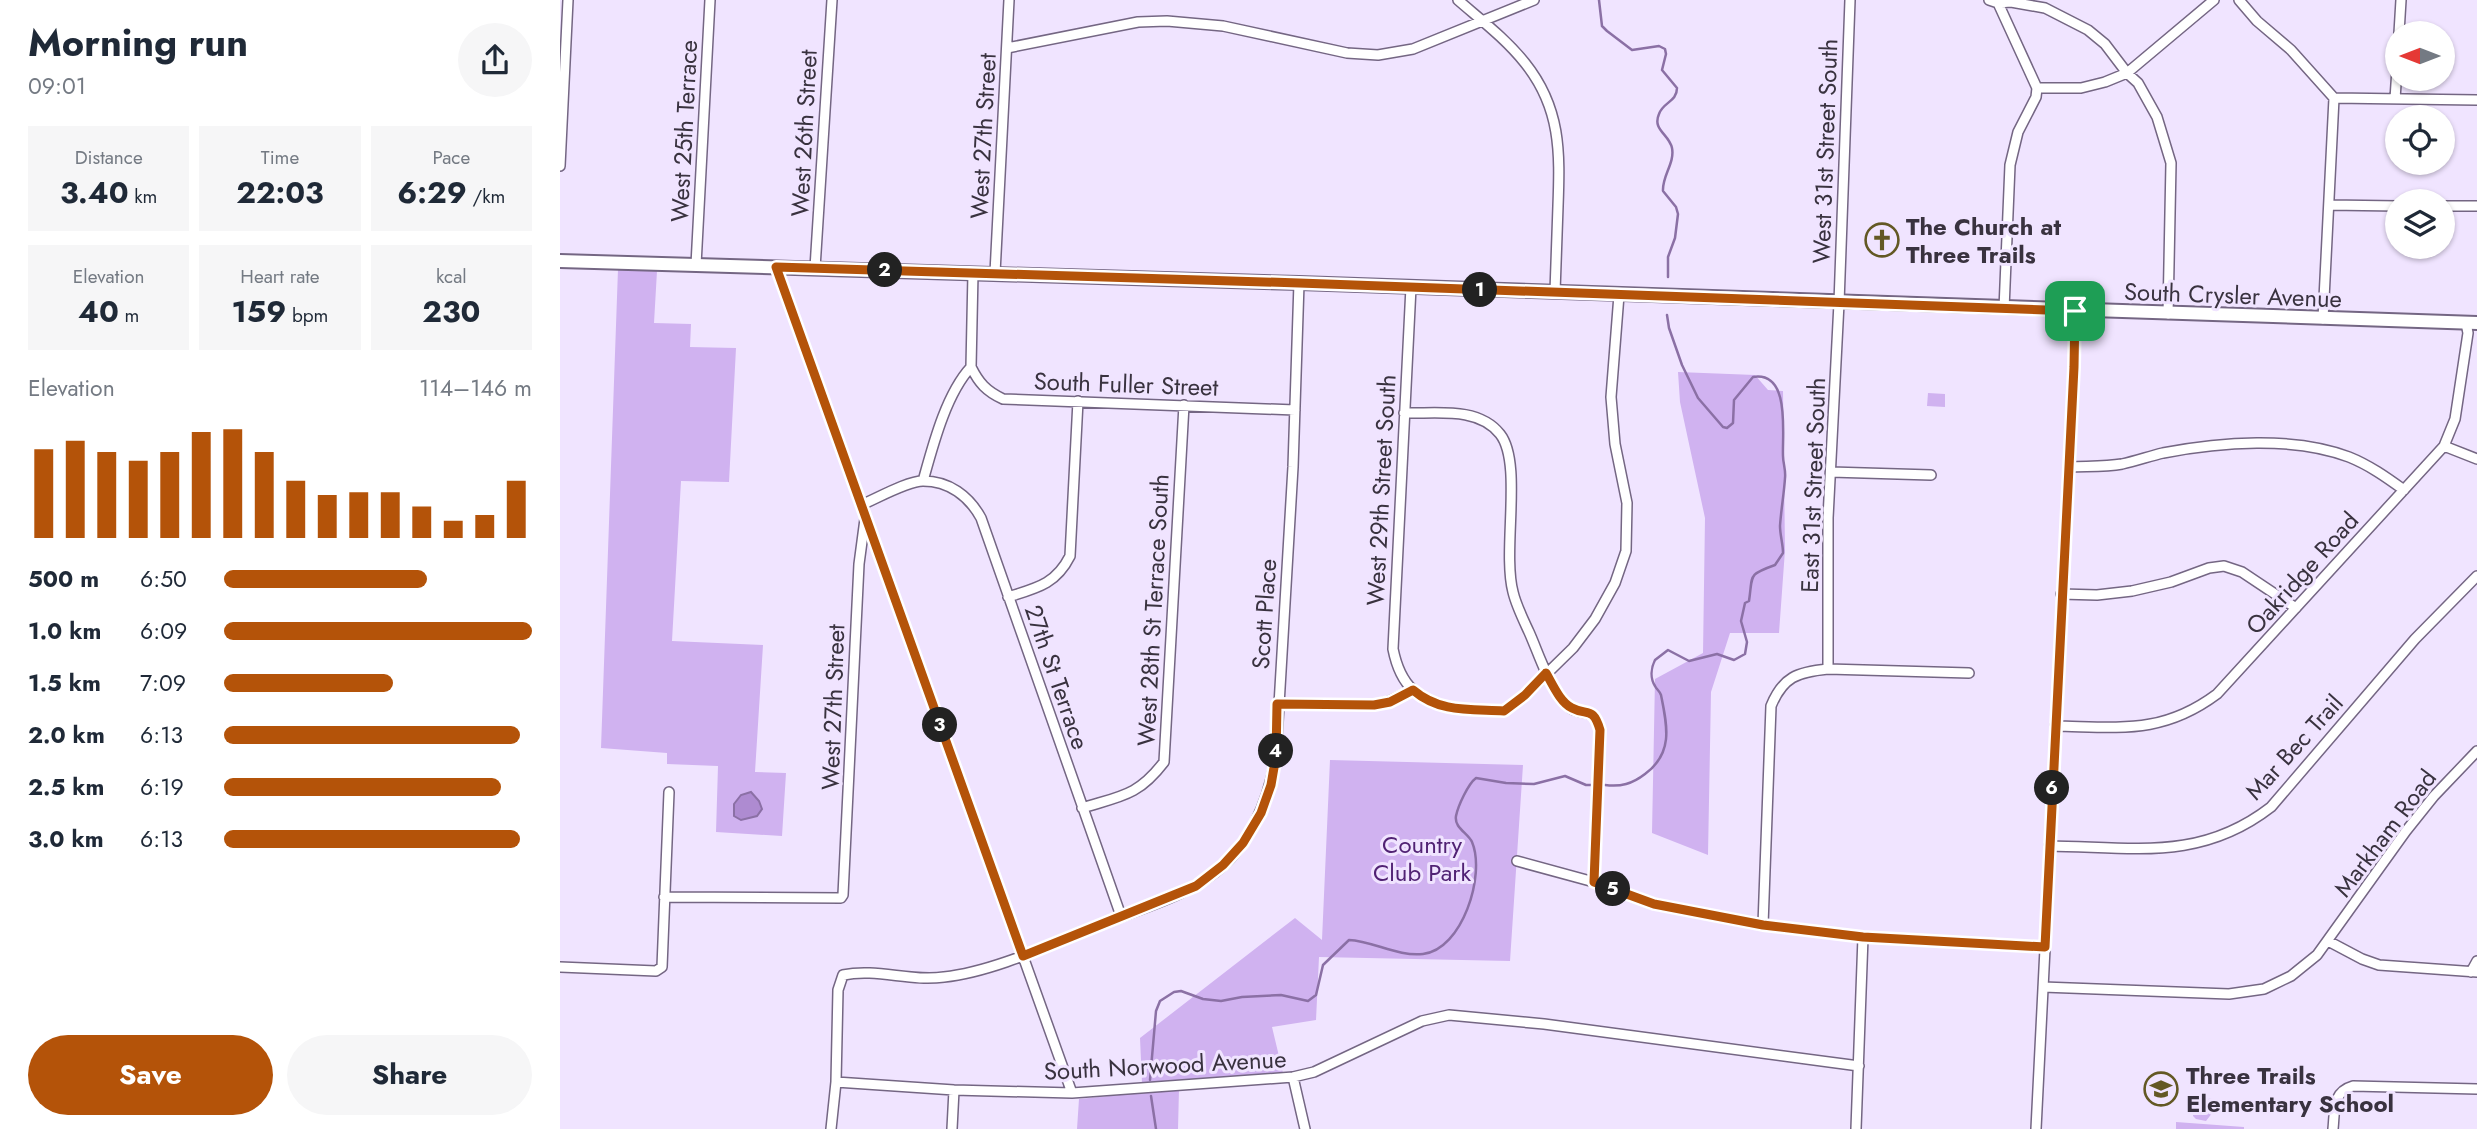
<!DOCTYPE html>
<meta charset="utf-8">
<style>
:root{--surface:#fff;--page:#f6f6f7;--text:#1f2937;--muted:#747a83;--accent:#b45309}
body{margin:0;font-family:Jost,sans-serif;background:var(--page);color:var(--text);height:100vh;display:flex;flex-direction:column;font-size:26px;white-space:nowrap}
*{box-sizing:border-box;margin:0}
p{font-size:23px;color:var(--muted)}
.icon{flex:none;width:38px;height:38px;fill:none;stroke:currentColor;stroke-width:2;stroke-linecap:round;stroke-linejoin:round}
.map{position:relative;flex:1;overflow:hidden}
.drawer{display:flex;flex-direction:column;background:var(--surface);width:560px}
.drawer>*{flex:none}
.needle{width:46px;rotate:270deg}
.buttons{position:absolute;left:1825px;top:21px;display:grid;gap:14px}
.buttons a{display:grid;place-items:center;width:70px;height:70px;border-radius:50%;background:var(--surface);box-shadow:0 2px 5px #0004;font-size:35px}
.pin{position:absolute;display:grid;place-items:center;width:60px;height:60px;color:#fff;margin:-30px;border-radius:14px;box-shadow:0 4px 10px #0006}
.km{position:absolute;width:35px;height:35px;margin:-18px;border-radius:50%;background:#222;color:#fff;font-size:19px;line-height:35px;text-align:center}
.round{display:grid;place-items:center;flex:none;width:74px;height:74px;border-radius:37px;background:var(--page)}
.overview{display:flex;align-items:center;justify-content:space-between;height:119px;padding:0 28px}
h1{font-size:38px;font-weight:700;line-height:52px}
.figures{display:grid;grid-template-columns:repeat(3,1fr);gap:10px;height:119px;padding:7px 28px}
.figures div{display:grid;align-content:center;border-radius:0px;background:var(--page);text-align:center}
.figures b{font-size:30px;font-weight:700}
.figures small{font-size:19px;font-weight:400}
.figures p{font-size:19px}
.chart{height:196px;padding:14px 28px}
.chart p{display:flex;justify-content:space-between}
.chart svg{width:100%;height:126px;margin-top:7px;stroke:var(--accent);stroke-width:6}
.button{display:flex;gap:14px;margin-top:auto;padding:14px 28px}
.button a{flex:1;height:80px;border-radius:42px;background:var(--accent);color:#fff;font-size:28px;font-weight:700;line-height:80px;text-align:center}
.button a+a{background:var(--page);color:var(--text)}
ul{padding:0 28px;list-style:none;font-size:23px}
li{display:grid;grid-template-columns:112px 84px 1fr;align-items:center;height:52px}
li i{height:18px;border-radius:9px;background:var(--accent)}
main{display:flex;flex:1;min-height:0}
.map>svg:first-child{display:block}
</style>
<main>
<section class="drawer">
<div class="overview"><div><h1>Morning run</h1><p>09:01</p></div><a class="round"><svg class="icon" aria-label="share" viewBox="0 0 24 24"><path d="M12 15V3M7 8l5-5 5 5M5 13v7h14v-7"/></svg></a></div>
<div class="figures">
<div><p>Distance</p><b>3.40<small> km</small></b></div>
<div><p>Time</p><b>22:03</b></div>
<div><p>Pace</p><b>6:29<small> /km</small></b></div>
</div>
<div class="figures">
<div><p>Elevation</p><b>40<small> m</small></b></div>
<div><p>Heart rate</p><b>159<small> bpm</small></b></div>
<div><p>kcal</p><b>230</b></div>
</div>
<div class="chart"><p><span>Elevation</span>114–146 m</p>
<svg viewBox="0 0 160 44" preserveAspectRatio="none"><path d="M5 44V13M15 44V10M25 44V14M35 44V17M45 44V14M55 44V7M65 44V6M75 44V14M85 44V24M95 44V29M105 44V28M115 44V28M125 44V33M135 44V38M145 44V36M155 44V24"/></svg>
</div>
<ul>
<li><b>500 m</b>6:50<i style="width:66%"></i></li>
<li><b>1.0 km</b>6:09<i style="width:100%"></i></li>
<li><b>1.5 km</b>7:09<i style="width:55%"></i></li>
<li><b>2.0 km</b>6:13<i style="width:96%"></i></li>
<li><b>2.5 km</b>6:19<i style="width:90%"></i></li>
<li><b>3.0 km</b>6:13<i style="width:96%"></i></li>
</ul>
<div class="button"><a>Save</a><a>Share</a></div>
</section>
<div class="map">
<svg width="1917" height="1129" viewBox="0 0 1917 1129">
<rect width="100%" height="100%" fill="#f0e4ff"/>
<!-- green -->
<path fill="#d0b2f0" d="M 58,269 L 97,271 L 94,323 L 131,324 L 130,347 L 176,348 L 169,482 L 121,481 L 112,641 L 203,645 L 195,772 L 226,773 L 222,836 L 156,832 L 158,766 L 107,764 L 107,753 L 41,748 Z
M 1118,372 L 1195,375 L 1208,390 L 1223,391 L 1225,550 L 1219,633 L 1170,633 L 1151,692 L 1148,855 L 1092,833 L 1095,679 L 1143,653 L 1145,518 L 1120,402 Z
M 1368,393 L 1385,394 L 1385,407 L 1367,406 Z
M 770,760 L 963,765 L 950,961 L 759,957 L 756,1020 L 712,1027 L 723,1073 L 582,1083 L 580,1038 L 735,918 L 762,940 Z
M 619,1089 L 618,1129 L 517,1129 L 519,1099 Z
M 1634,1098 L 1654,1099 L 1657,1104 L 1656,1108 L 1646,1121 L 1636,1119 L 1633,1116 Z
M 1616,1122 L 1684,1127 L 1684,1129 L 1616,1129 Z"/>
<!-- water -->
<path fill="#ae8bd1" stroke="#8b70a5" stroke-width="2" d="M 191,792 L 199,801 L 202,809 L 197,816 L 181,820 L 174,816 L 174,804 L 181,795 Z"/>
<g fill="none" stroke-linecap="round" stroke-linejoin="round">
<!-- stream -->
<path stroke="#8b70a5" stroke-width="2.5" d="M 1039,0 L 1042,26 L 1047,31 L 1072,50 L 1099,46 L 1105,49 L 1106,54 L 1102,70 L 1117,88 C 1117,102 1103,102 1099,114 C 1092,130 1109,134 1112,148 C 1115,163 1102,176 1103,191 L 1116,207 L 1118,214 L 1115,238 L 1108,257 L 1108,277
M 1045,785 C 1061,787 1072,784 1085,774 C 1114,753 1107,725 1101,695 C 1099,690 1097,690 1095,686 C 1090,678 1091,668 1095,660 L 1108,650 L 1129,661 L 1157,654 L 1174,660 L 1185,654 L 1187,642 L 1181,621 L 1185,603 L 1189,601 C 1193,575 1187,575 1215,565 L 1223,553 C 1223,544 1220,535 1220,526 C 1221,510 1224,494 1225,478 C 1226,470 1223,463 1223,456 C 1222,434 1231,371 1193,377 L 1174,400 L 1173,423 L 1167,428 L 1163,427 L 1138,398 L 1122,365 L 1109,328 L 1107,315
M 590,1080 L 596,1011 L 600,1001 L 614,992 L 621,991 L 643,999 L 661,1001 L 682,997 L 721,995 L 748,1001 L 756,995 L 763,965 L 789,940 C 813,941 838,957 863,954 C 902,950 926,875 912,842 C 908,833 894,828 896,816 C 898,806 908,784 916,778 L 946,783 L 974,784 L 1005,776 L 1026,785 L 1034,785
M 591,1096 L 596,1129"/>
<defs>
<path id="minor" d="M 898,0 C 921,20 946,39 965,63 C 1001,108 1000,152 998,206 C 997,235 996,264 995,292
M 1429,0 L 1438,3 L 1451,2 L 1485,8 L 1528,30 L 1545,44 L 1567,73 L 1578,83 L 1597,117 L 1611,163 L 1608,314
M 1679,0 L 1697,21 L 1731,50 L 1774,98
M 1438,3 L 1477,88 L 1476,97 L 1458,132 L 1450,165 L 1444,309
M 1839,33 L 1841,0
M 447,48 L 578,22 L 607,21 L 663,26 L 787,53 L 818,55 L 853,49 L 974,0
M 1477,88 L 1521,88 L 1545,82 L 1567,73 L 1654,0
M 1774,98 L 1917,100
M 1835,99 L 1838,54
M 0,166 L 8,0
M 1769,205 L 1838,206
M 1883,206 L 1917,206
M 136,265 L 150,0
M 216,267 L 512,1093
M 255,268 L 272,0
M 435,273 L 449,0
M 851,287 L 833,649 C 836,664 841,679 853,690
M 1763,319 L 1774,98
M 411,367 C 419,383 426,391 443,399 L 735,410
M 844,413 C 875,414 918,406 940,434 C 963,463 942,550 953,592 C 956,605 963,619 969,632 C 978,652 985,676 999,695 C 1001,698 1009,708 1014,710 C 1030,716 1034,708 1040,730 L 1034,882
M 1884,446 L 1917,459
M 1509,467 C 1526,466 1545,467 1562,464 C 1576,461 1590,456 1603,453 C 1660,442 1734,436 1789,457 C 1809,465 1826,477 1844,490
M 1271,472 L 1371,475
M 363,481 C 373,445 386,394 411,367 L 413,273
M 301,505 C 316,499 347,481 363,481 C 389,481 409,496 421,518 L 561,916
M 1501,594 L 1537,595 L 1572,591 L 1611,582 L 1649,568 L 1664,566 L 1682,572 L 1736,608
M 448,597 C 477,588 496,584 510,556 L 518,401
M 1268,669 L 1268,518 L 1279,303 L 1290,0
M 717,704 L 814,705 L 830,701 L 853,690 C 880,713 909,709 944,711 L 965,695 L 1013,648 L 1035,619 L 1055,583 L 1066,551 L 1067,503 L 1055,444 L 1051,397 L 1059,295
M 1495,726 C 1559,727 1602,735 1657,694 L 1884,446 L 1895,419 L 1908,333 L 1906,323
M 522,808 C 561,796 578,796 604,762 L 624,405
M 1489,846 C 1573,847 1640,862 1711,807 L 1855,639 L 1917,576
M 957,861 L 1034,882 L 1094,904 L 1203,925 L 1303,937 L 1485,947
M 104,897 L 281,898 L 283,895 L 299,564 L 305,519
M 1203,925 L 1211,706 C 1223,677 1237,672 1268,669 L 1409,673
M 1768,941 L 1802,959 L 1819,965 L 1917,972
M 0,967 L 96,971 L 102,967 L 109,792
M 1911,972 L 1917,961
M 1483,987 L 1669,994 L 1704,989 L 1731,976 L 1757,955 L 1846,831 L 1874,796 L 1917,751
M 733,1077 L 745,1129
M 276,1082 L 394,1090 L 512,1093 L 733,1077 L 754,1072 L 862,1021 L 889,1015 L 984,1024 L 1299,1066
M 271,1129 L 276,1082 L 278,990 L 283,975 C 317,968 350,982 384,977 C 433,972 494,943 540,925 C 581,908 631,896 664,865 C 695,835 709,797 716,756 L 733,467 L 739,283
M 392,1129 L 394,1090
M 1296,1129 L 1303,937
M 1476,1129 L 1514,367 L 1515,311
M 1773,1129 C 1775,1110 1772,1092 1793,1086 L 1917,1089"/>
<path id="major" d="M 0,261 L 739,283 L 1917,323"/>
</defs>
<!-- minor casing -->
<use href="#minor" stroke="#746683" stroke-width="12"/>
<!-- major casing -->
<use href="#major" stroke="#746683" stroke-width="16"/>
<!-- minor -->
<use href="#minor" stroke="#fff" stroke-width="9"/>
<!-- major -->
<use href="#major" stroke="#fff" stroke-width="12"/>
</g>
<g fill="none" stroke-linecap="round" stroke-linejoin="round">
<defs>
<path id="route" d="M 216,267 L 739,283 L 1515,311 L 1514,367 L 1485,947 L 1303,937 L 1203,925 L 1094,904 L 1034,882 L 1040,730 C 1033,706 1027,716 1012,708 C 1000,702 993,685 986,673 L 965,695 L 944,711 C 910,709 880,713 853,690 L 830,702 L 814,705 L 717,704 L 716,756 L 711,785 L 701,813 L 683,843 L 663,865 L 636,886 L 463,956 Z"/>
</defs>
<!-- route casing -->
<use href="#route" stroke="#fff" stroke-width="14"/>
<!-- route -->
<use href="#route" stroke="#b45309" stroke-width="9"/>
</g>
<!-- icons -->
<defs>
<symbol id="church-ring" viewBox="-11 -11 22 22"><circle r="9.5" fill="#f0e4ff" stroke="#635824" stroke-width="1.5"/><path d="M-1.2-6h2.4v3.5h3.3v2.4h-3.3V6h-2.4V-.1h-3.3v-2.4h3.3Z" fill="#635824"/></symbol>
<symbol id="school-ring" viewBox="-11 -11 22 22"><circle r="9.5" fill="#f0e4ff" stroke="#635824" stroke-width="1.5"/><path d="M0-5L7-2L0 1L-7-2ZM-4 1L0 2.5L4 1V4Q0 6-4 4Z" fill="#635824"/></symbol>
</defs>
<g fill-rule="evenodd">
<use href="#church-ring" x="1303" y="221" width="38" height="38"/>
<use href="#school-ring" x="1582" y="1070" width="38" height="38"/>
</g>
<g text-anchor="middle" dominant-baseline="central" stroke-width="6" stroke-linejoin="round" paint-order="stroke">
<!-- street labels -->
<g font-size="24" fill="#39323f" stroke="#f0e4ff">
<text transform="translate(124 131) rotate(-87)">West 25th Terrace</text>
<text transform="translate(244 133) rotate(-87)">West 26th Street</text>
<text transform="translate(423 136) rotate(-87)">West 27th Street</text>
<text transform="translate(1265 151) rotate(-88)">West 31st Street South</text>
<text transform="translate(1673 295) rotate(2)">South Crysler Avenue</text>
<text transform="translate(566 384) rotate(2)">South Fuller Street</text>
<text transform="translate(1253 485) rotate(-88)">East 31st Street South</text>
<text transform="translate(821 490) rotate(-87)">West 29th Street South</text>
<text transform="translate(1742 573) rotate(-48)">Oakridge Road</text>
<text transform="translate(593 610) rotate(-87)">West 28th St Terrace South</text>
<text transform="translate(704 614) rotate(-86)">Scott Place</text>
<text transform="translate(497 677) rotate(71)">27th St Terrace</text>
<text transform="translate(273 707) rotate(-88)">West 27th Street</text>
<text transform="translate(1734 747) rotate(-48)">Mar Bec Trail</text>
<text transform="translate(1825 833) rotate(-53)">Markham Road</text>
<text transform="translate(605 1065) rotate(-3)">South Norwood Avenue</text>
</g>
<!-- poi labels -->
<g font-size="24" font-weight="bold" fill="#39323f" stroke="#f0e4ff" text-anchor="start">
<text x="1346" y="226">The Church at<tspan x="1346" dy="28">Three Trails</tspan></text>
<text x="1626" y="1075">Three Trails<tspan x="1626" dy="28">Elementary School</tspan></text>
</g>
<!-- park labels -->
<g font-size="24" fill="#512274" stroke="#f0e4ff">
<text x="862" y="844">Country<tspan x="862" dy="28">Club Park</tspan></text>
</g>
</g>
</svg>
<div class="buttons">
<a><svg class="needle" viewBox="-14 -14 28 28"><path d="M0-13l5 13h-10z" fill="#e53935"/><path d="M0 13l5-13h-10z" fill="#747a83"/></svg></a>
<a><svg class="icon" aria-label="locate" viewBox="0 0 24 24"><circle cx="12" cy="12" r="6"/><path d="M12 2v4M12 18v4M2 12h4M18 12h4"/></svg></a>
<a><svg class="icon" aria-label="layers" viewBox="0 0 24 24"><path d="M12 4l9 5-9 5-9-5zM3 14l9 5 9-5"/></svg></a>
</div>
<div class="pin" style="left:1515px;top:311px;background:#1e9e55"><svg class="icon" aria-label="arrive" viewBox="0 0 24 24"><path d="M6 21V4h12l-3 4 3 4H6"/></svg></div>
<b class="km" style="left:920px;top:290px">1</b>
<b class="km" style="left:325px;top:270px">2</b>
<b class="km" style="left:380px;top:725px">3</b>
<b class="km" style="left:716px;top:751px">4</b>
<b class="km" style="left:1053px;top:889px">5</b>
<b class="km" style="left:1492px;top:788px">6</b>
</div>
</main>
